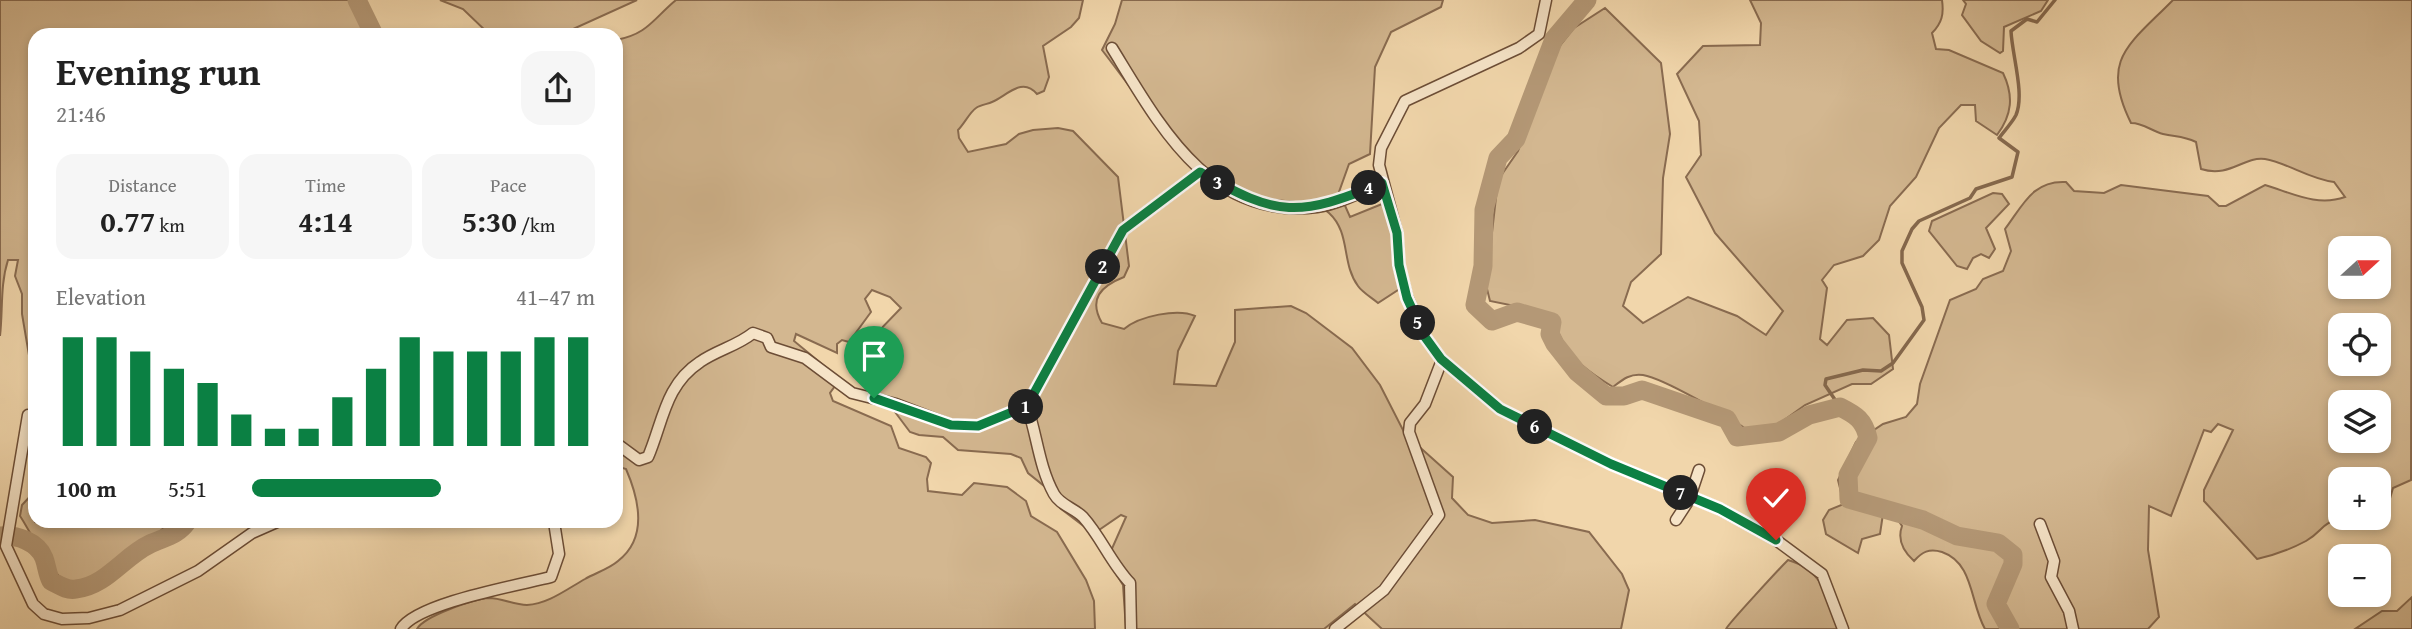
<!DOCTYPE html>
<meta charset="utf-8">
<style>
:root{--surface:#fff;--page:#f6f6f6;--text:#222;--muted:#767676;--accent:#0b8043}
body{margin:0;font-family:"Gentium Book Plus",serif;background:var(--page);color:var(--text);height:100vh;display:flex;flex-direction:column;font-size:26px;white-space:nowrap}
*{box-sizing:border-box;margin:0}
p{font-size:23px;color:var(--muted)}
.icon{flex:none;width:38px;height:38px;fill:none;stroke:currentColor;stroke-width:2;stroke-linecap:round;stroke-linejoin:round}
.map{position:relative;flex:1;overflow:hidden}
.details{position:absolute;left:28px;top:28px;width:595px;height:500px;display:flex;flex-direction:column;background:var(--surface);border-radius:21px;box-shadow:0 4px 10px #0003}
.details>*{flex:none}
.needle{width:46px;rotate:69deg}
.buttons{position:absolute;left:2328px;top:236px;display:grid;gap:14px}
.buttons a{display:grid;place-items:center;width:63px;height:63px;border-radius:14px;background:var(--surface);box-shadow:0 4px 10px #0003;font-size:35px}
.pin{position:absolute;display:grid;place-items:center;width:60px;height:60px;color:#fff;margin:-72px -30px;border-radius:50% 50% 50% 0;rotate:-45deg;box-shadow:0 0 7px #0007}
.pin .icon{rotate:45deg}
.km{position:absolute;width:35px;height:35px;margin:-18px;border-radius:50%;background:#222;color:#fff;font-size:19px;line-height:35px;text-align:center}
.round{display:grid;place-items:center;flex:none;width:74px;height:74px;border-radius:21px;background:var(--page)}
.summary{display:flex;align-items:center;justify-content:space-between;height:119px;padding:0 28px}
h1{font-size:38px;font-weight:600;line-height:52px}
.figures{display:grid;grid-template-columns:repeat(3,1fr);gap:10px;height:119px;padding:7px 28px}
.figures div{display:grid;align-content:center;border-radius:18px;background:var(--page);text-align:center}
.figures b{font-size:30px;font-weight:600}
.figures small{font-size:19px;font-weight:400}
.figures p{font-size:19px}
.chart{height:196px;padding:14px 28px}
.chart p{display:flex;justify-content:space-between}
.chart svg{width:100%;height:126px;margin-top:7px;stroke:var(--accent);stroke-width:6}
ul{padding:0 28px;list-style:none;font-size:23px}
li{display:grid;grid-template-columns:112px 84px 1fr;align-items:center;height:52px}
li i{height:18px;border-radius:9px;background:var(--accent)}
.map>svg:first-child{display:block}
</style>
<div class="map">
<svg width="2412" height="629" viewBox="0 0 2412 629">
<rect width="100%" height="100%" fill="#f1d6ab"/>
<filter id="stains"><feTurbulence type="fractalNoise" baseFrequency=".00286" numOctaves="4"/><feColorMatrix values="0 0 0 0 .2 0 0 0 0 .09 0 0 0 0 .02 0 0 0 .5 -.17"/></filter>
<radialGradient id="worn" r=".72"><stop offset=".6" stop-color="#630" stop-opacity="0"/><stop offset="1" stop-color="#630" stop-opacity=".3"/></radialGradient>
<!-- green -->
<path fill="#d3b790" stroke="#896b50" stroke-width="2" fill-rule="evenodd" d="M 0,0 L 353,0 L 370,35 L 35,35 L 35,372 L 32,373 L 22,314 L 22,294 L 15,276 L 18,260 L 8,260 C 0,285 3,310 0,336 Z
M 440,0 L 637,0 L 560,35 L 490,35 L 463,9 Z
M 676,0 L 1083,0 L 1079,18 L 1071,27 L 1043,46 L 1049,77 L 1044,91 L 1037,94 C 1022,76 1007,96 992,102 C 988,104 980,105 976,108 C 970,112 964,124 958,130 L 959,138 L 968,152 L 1006,144 L 1019,134 L 1033,130 L 1058,128 L 1073,131 L 1118,177 L 1129,266 L 1124,277 C 1101,286 1088,299 1102,323 L 1124,329 C 1139,316 1178,308 1195,316 L 1178,351 L 1174,384 L 1216,386 L 1235,342 L 1235,310 L 1291,306 L 1306,313 L 1352,348 L 1380,385 L 1405,434 L 1453,477 L 1452,498 L 1468,515 L 1492,523 L 1535,520 L 1589,532 L 1622,574 L 1629,590 L 1621,629 L 1382,629 L 1355,604 L 1324,629 L 1126,629 L 1123,585 L 1115,572 L 1110,553 L 1126,517 L 1121,515 L 1099,530 L 1085,527 L 1060,508 L 1049,490 L 1028,473 L 1021,458 L 1011,454 L 958,450 L 943,437 L 919,435 L 910,432 L 892,408 L 873,402 L 872,387 L 861,378 L 855,365 L 872,338 L 901,308 L 890,297 L 872,290 L 865,299 L 871,312 L 849,342 L 842,340 L 837,344 L 837,353 L 796,334 L 794,341 L 834,374 L 835,386 L 830,393 L 833,401 L 891,426 L 899,448 L 926,457 L 931,463 L 927,479 L 928,491 L 962,495 L 974,483 L 1007,487 L 1026,501 L 1031,516 L 1057,532 L 1086,580 L 1094,601 L 1095,629 L 417,629 C 424,616 474,599 489,598 C 502,598 514,605 527,605 C 548,604 567,589 585,579 C 595,573 609,569 618,561 C 648,538 639,499 626,469 L 616,466 L 616,40 C 648,34 653,19 676,0 Z
M 1122,0 L 1443,0 L 1441,7 L 1391,32 L 1375,67 L 1370,154 L 1349,164 L 1339,192 L 1350,217 L 1387,202 L 1401,288 L 1378,303 C 1372,298 1362,292 1358,286 C 1341,263 1351,233 1329,213 C 1309,196 1268,205 1242,193 C 1184,167 1140,99 1102,50 L 1115,24 Z
M 1750,0 L 1942,0 C 1944,14 1942,23 1932,33 L 1936,49 L 1949,50 L 2003,73 C 2014,96 2012,115 1997,135 L 1976,121 L 1975,105 L 1961,105 L 1939,128 L 1916,177 L 1890,206 L 1879,240 L 1863,256 L 1834,265 L 1822,280 L 1827,288 L 1820,339 L 1827,345 L 1847,320 L 1873,318 L 1889,335 L 1893,369 L 1871,384 L 1852,384 L 1805,405 L 1773,428 L 1747,430 C 1728,416 1665,379 1643,375 C 1630,373 1622,380 1613,387 C 1598,378 1574,362 1565,346 C 1559,334 1554,323 1545,312 L 1490,301 L 1486,285 L 1498,180 L 1518,151 L 1555,52 L 1574,28 L 1605,8 L 1661,63 L 1670,134 L 1663,178 L 1661,254 L 1631,282 L 1623,306 L 1643,323 L 1688,297 L 1737,316 L 1766,335 L 1783,311 L 1715,233 L 1686,177 L 1701,155 L 1699,121 L 1677,74 L 1703,46 L 1760,45 L 1761,23 Z
M 1963,0 L 2048,0 L 2041,11 L 2004,27 L 2003,51 L 2000,53 L 1981,41 L 1962,15 L 1966,4 Z
M 2173,0 L 2412,0 L 2411,480 L 2393,488 L 2387,509 L 2378,513 L 2378,480 L 2340,480 L 2340,518 L 2344,518 C 2319,523 2324,531 2306,541 C 2291,549 2275,555 2257,559 L 2204,501 L 2204,490 L 2233,430 L 2218,424 L 2211,432 L 2204,430 L 2171,516 L 2149,506 L 2148,550 L 2159,617 L 2148,629 L 1985,629 C 1970,603 1974,563 1942,552 C 1929,548 1922,552 1914,561 C 1904,552 1897,540 1902,526 L 1894,514 L 1883,514 L 1880,534 L 1862,539 L 1858,553 L 1826,534 L 1823,520 L 1829,510 L 1844,504 L 1838,480 L 1856,442 L 1883,424 L 1906,417 L 1917,404 L 1920,384 L 1950,300 L 1976,289 L 1983,279 L 2003,271 L 2011,251 L 2005,229 C 2023,205 2033,180 2066,182 L 2074,191 L 2104,193 L 2121,185 L 2208,196 L 2219,206 L 2226,206 L 2265,185 C 2292,193 2317,207 2345,197 L 2334,182 C 2309,179 2288,163 2265,159 C 2244,156 2230,178 2201,169 L 2196,142 C 2183,136 2176,137 2163,134 C 2151,131 2144,123 2131,123 C 2099,59 2130,44 2173,0 ZM 2340,248 L 2378,248 L 2378,287 L 2340,287 ZM 2340,326 L 2378,326 L 2378,364 L 2340,364 ZM 2340,402 L 2378,402 L 2378,441 L 2340,441 Z
M 1993,193 L 2002,194 L 2009,204 L 1986,228 L 1995,249 L 1989,258 L 1981,254 L 1973,258 L 1967,269 L 1957,266 L 1929,231 L 1932,221 Z
M 35,397 L 35,468 L 27,448 Z
M 35,491 L 35,522 L 170,522 C 155,537 92,590 71,584 C 52,579 31,532 20,516 L 22,505 Z
M 1788,560 C 1823,570 1828,597 1838,629 L 1726,629 C 1728,624 1780,568 1788,560 Z
M 2412,597 L 2412,629 L 2355,629 L 2382,611 L 2397,611 Z"/>
<g fill="none" stroke-linecap="round" stroke-linejoin="round">
<!-- stream -->
<path stroke="#85684d" stroke-width="3.5" d="M 1840,407 L 1825,385 L 1826,379 L 1863,370 L 1881,371 L 1893,363 L 1924,320 L 1922,307 L 1902,263 L 1902,251 L 1912,229 L 1919,221 L 1970,198 L 1976,189 L 2012,177 L 2018,152 L 1999,138 C 2004,131 2012,123 2016,115 C 2025,94 2012,55 2011,31 L 2027,19 L 2037,22 L 2055,0"/>
<!-- river -->
<path stroke="#b49876" stroke-width="19" d="M 357,0 L 374,35
M 1587,0 L 1554,39 L 1516,139 L 1498,158 L 1484,210 L 1483,266 L 1475,305 L 1492,321 L 1517,312 L 1552,322 L 1550,334 L 1555,344 L 1577,372 L 1606,396 L 1624,396 L 1642,390 L 1727,419 L 1737,437 L 1779,432 L 1809,415 L 1840,407 C 1856,415 1864,420 1868,438 L 1848,475 L 1849,499 L 1923,520 L 1957,536 L 1998,543 L 2013,555 L 2013,564 L 1996,604 L 2010,629
M 0,536 C 16,534 38,542 44,558 C 47,566 47,573 51,581 C 59,585 67,591 76,589 C 106,586 124,556 150,544 C 165,537 177,536 187,522"/>
<defs>
<path id="minor" d="M 1546,0 L 1539,34 L 1519,48 L 1405,101 L 1381,148 L 1379,165 L 1397,233 L 1399,266 L 1407,297 L 1425,337 L 1441,359 L 1500,409 L 1611,464 L 1720,509 L 1776,540 L 1822,574 L 1843,629
M 1112,48 C 1160,126 1209,220 1317,207 C 1339,204 1362,191 1383,183
M 28,415 L 6,546 L 33,604 L 44,614 L 62,619 L 89,618 L 120,610 L 198,571 L 252,533 L 277,522
M 616,447 L 620,446 L 639,460 L 648,457 C 663,422 665,385 700,362 C 717,350 737,346 753,333 L 767,338 L 771,347 L 805,358 L 852,393 L 896,404 L 951,425 L 978,426 L 1027,406
M 1676,520 L 1689,500 L 1699,470
M 2040,524 L 2054,561 L 2051,577 L 2069,611 L 2073,629
M 401,629 C 416,603 520,585 551,577 L 559,554 L 554,522
M 1131,629 L 1130,583 C 1111,563 1101,537 1083,517 C 1074,508 1060,505 1054,494 C 1039,467 1037,435 1027,406 L 1123,230 L 1200,172
M 1335,629 L 1384,590 L 1439,515 L 1409,432 L 1410,423 L 1425,404 L 1442,360"/>
</defs>
<!-- minor casing -->
<use href="#minor" stroke="#6c4d36" stroke-width="13"/>
<!-- minor -->
<use href="#minor" stroke="#f6e4c8" stroke-width="10"/>
</g>
<g fill="none" stroke-linecap="round" stroke-linejoin="round">
<defs>
<path id="route" d="M 874,398 L 951,425 L 978,426 L 1027,406 L 1123,230 L 1200,172 C 1278,218 1299,217 1382,183 L 1397,233 L 1399,265 L 1407,298 L 1425,337 L 1441,359 L 1500,409 L 1611,464 L 1720,509 L 1776,540"/>
</defs>
<!-- route casing -->
<use href="#route" stroke="#fff" stroke-width="14"/>
<!-- route -->
<use href="#route" stroke="#0b8043" stroke-width="9"/>
</g>
<rect width="100%" height="100%" filter="url(#stains)"/>
<rect width="100%" height="100%" fill="url(#worn)"/>
</svg>
<div class="buttons">
<a><svg class="needle" viewBox="-14 -14 28 28"><path d="M0-13l5 13h-10z" fill="#e53935"/><path d="M0 13l5-13h-10z" fill="#767676"/></svg></a>
<a><svg class="icon" aria-label="locate" viewBox="0 0 24 24"><circle cx="12" cy="12" r="6"/><path d="M12 2v4M12 18v4M2 12h4M18 12h4"/></svg></a>
<a><svg class="icon" aria-label="layers" viewBox="0 0 24 24"><path d="M12 4l9 5-9 5-9-5zM3 14l9 5 9-5"/></svg></a>
<a>+</a>
<a>−</a>
</div>
<div class="pin" style="left:874px;top:398px;background:#1e9e55"><svg class="icon" aria-label="arrive" viewBox="0 0 24 24"><path d="M6 21V4h12l-3 4 3 4H6"/></svg></div>
<div class="pin" style="left:1776px;top:540px;background:#d93025"><svg class="icon" aria-label="check" viewBox="0 0 24 24"><path d="M5 12l5 5 9-10"/></svg></div>
<b class="km" style="left:1026px;top:407px">1</b>
<b class="km" style="left:1103px;top:267px">2</b>
<b class="km" style="left:1218px;top:183px">3</b>
<b class="km" style="left:1369px;top:188px">4</b>
<b class="km" style="left:1418px;top:323px">5</b>
<b class="km" style="left:1535px;top:427px">6</b>
<b class="km" style="left:1681px;top:493px">7</b>
<section class="details">
<div class="summary"><div><h1>Evening run</h1><p>21:46</p></div><a class="round"><svg class="icon" aria-label="share" viewBox="0 0 24 24"><path d="M12 15V3M7 8l5-5 5 5M5 13v7h14v-7"/></svg></a></div>
<div class="figures">
<div><p>Distance</p><b>0.77<small> km</small></b></div>
<div><p>Time</p><b>4:14</b></div>
<div><p>Pace</p><b>5:30<small> /km</small></b></div>
</div>
<div class="chart"><p><span>Elevation</span>41–47 m</p>
<svg viewBox="0 0 160 44" preserveAspectRatio="none"><path d="M5 44V6M15 44V6M25 44V11M35 44V17M45 44V22M55 44V33M65 44V38M75 44V38M85 44V27M95 44V17M105 44V6M115 44V11M125 44V11M135 44V11M145 44V6M155 44V6"/></svg>
</div>
<ul>
<li><b>100 m</b>5:51<i style="width:55%"></i></li>
</ul>
</section>
</div>
